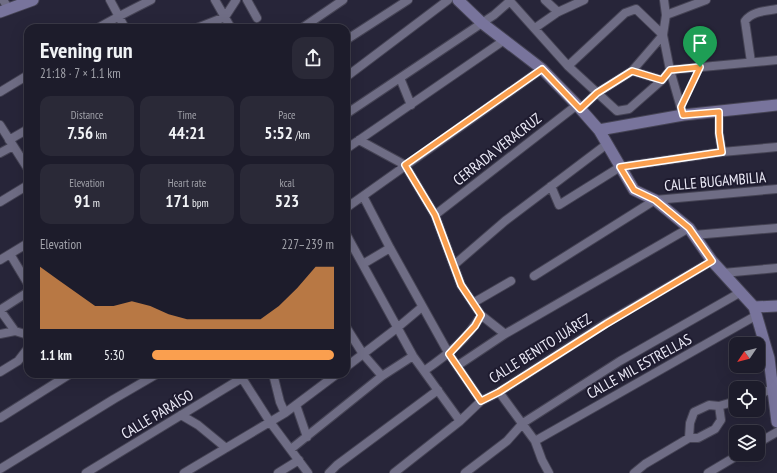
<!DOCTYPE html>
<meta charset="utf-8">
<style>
:root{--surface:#1d1c2b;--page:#2a2937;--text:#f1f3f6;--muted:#a0a1a9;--line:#3b3a47;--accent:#fa9f4f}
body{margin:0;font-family:"PT Sans Narrow",sans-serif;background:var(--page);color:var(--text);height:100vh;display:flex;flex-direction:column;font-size:15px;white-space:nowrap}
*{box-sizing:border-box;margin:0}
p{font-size:13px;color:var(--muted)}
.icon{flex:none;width:22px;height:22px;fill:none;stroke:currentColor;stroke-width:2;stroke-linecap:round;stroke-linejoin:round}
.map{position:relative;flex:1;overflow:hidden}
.side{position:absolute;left:24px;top:24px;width:326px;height:354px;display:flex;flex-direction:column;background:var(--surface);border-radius:12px;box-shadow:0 4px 16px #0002,0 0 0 1px var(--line)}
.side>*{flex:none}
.needle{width:26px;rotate:235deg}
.controls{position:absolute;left:729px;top:337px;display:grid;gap:8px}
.controls a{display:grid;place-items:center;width:36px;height:36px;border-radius:8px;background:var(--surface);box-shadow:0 4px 16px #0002,0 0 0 1px var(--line);font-size:20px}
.pin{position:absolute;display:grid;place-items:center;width:34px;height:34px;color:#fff;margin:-41px -17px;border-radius:50% 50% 50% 0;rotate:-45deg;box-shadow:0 0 4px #0007}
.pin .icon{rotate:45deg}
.round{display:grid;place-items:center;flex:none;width:42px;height:42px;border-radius:12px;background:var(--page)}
.headline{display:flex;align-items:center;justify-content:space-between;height:68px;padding:0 16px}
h1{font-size:22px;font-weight:700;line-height:30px}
.stats{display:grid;grid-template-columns:repeat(3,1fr);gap:6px;height:68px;padding:4px 16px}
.stats div{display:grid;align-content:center;border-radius:10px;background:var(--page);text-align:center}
.stats b{font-size:17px;font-weight:700}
.stats small{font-size:11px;font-weight:400}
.stats p{font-size:11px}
.chart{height:112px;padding:8px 16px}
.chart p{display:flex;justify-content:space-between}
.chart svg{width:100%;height:72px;margin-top:4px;fill:var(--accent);opacity:.7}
ul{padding:0 16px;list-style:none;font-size:13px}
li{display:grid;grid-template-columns:64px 48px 1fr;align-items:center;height:30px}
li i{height:10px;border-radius:5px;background:var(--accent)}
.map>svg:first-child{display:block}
</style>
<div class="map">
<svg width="777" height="473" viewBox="0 0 777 473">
<rect width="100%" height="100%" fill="#272539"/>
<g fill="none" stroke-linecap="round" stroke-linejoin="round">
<defs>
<path id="street" d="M 3,0 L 9,9
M 110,0 L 125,28
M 215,0 L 231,28
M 247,0 L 257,18
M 509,0 L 568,66 L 617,111 L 629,109 L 662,80 L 670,70 L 683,115
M 545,0 L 558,12
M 664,0 L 666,15
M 706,0 L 666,15 L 663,35 L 670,70 L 777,60
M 98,28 C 115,18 133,9 151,0
M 197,28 L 225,17 L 236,0
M 302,28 L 343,0
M 535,28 L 558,12 L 584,0
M 346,40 L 408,0
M 751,62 L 745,21 C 752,11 766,11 777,9
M 568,66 L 625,13 L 636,9 L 663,35 L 632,71
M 346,77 L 448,0
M 400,78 L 411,105
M 0,92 L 28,75
M 580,109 L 597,93 L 632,71 L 662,80
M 719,112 L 719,133 L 722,152
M 346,114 L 494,15 L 510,1
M 0,125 L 28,169
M 9,140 L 28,129
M 359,140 L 405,165 L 435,215 L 461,285 L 481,315 L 505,334
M 346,149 L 503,41
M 0,153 L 13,146
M 551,186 L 559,205 L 620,167 L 722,152 L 777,147
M 363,196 L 390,248 L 449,354 L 481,401
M 0,202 L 28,185
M 346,208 L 542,69
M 435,215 L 577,105
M 346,234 L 413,356 L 460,421
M 694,235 L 777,228
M 10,254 L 28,284
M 0,260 L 28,243
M 363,264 L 390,248
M 454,265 L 505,221 L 607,144
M 723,273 L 777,268
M 534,276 L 655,200 L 777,189
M 473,303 L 511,281
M 0,310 L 28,292
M 0,310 L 15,331
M 346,327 L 363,354 L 382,376
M 0,334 L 15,331 L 28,335
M 457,366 L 505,334 L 689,228
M 346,367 L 397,328 L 422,307
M 424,371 C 447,355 468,339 481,315
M 0,372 L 18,361 L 28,348
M 273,374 L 280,402 L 285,413
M 240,375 L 270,422 L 308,473
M 499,392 L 535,441 L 542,460 L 549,473
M 758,394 L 773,389
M 296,405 L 307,437
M 181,415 L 198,425 L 226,448
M 0,418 L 70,374
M 689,438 L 690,423 L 694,412 L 709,405 L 719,406
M 535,441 L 757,315
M 758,443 L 777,432
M 291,449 L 382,376 L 413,356
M 0,469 L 114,399 L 157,374
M 86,473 L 242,378
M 184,473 L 285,413 L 337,374
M 278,473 L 299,460
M 329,473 L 337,465 L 438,390
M 394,473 L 460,421 L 481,401 L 499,392 L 606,323 L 712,261
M 465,473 L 507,441 L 523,423 L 620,361 L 741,292
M 634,473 L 645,464 L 689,438 L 698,438 L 715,429 L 721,420 L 719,406 L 736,401
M 708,473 L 740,454"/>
<path id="secondary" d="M 458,0 L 482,23 L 542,69 L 577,105 L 599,130 L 634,190 L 655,200 L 689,228 L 712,261 L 754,307 L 769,358 L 777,422
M 0,12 L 33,0
M 599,130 L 683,115 L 777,105
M 754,307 L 777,306"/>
</defs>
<!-- street casing -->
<use href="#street" stroke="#454354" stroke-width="10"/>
<!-- secondary casing -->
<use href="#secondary" stroke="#454354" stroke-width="13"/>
<!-- path -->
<path stroke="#7e7d8e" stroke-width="1.5" stroke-dasharray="1 3" stroke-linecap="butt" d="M 686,96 L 696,76"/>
<!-- street -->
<use href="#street" stroke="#6f6d85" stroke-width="8"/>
<!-- secondary -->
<use href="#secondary" stroke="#78749c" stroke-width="11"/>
</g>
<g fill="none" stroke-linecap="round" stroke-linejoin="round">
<defs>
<path id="route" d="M 700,67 L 681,107 L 683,115 L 719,112 L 719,133 L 722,152 L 620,167 L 634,190 L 655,200 L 689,228 L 712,261 L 606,324 L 499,392 L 481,401 L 449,354 L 475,326 L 481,315 L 461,285 L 435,215 L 405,165 L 542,69 L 580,109 L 597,93 L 632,71 L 662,80 L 670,70 Z"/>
</defs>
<!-- route casing -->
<use href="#route" stroke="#fff" stroke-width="8"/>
<!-- route -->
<use href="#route" stroke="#fa9f4f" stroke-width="5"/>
</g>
<g text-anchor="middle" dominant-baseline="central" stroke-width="4" stroke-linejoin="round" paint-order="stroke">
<!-- street labels -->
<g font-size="15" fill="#ebeaf7" stroke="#1e1b2f">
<text transform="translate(497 149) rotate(-38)">CERRADA VERACRUZ</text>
<text transform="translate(715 181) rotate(-5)">CALLE BUGAMBILIA</text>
<text transform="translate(540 348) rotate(-32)">CALLE BENITO JUÁREZ</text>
<text transform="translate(639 366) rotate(-29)">CALLE MIL ESTRELLAS</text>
<text transform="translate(157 414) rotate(-31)">CALLE PARAÍSO</text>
</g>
</g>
</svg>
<div class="controls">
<a><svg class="needle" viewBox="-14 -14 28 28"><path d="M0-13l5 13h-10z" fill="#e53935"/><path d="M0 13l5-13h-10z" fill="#a0a1a9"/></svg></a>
<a><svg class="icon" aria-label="locate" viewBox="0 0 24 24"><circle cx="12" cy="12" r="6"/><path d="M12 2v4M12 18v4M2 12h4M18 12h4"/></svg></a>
<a><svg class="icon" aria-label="layers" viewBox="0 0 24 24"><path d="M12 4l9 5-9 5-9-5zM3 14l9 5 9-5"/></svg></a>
</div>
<div class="pin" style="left:700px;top:67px;background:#1e9e55"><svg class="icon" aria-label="arrive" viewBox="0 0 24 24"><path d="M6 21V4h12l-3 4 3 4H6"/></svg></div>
<section class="side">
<div class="headline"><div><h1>Evening run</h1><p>21:18 · 7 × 1.1 km</p></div><a class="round"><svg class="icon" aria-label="share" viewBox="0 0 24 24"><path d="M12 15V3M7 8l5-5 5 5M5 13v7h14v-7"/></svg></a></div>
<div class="stats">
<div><p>Distance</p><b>7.56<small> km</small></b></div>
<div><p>Time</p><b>44:21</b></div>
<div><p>Pace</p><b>5:52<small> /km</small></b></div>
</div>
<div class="stats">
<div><p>Elevation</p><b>91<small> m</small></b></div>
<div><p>Heart rate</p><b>171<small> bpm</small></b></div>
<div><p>kcal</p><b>523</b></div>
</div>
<div class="chart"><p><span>Elevation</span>227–239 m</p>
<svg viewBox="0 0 160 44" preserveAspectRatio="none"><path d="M0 44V6L10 14L20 22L30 30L40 30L50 27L60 30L70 35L80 38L90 38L100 38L110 38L120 38L130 30L140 19L150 6L160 6V44z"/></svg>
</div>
<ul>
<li><b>1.1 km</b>5:30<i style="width:100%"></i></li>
</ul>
</section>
</div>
